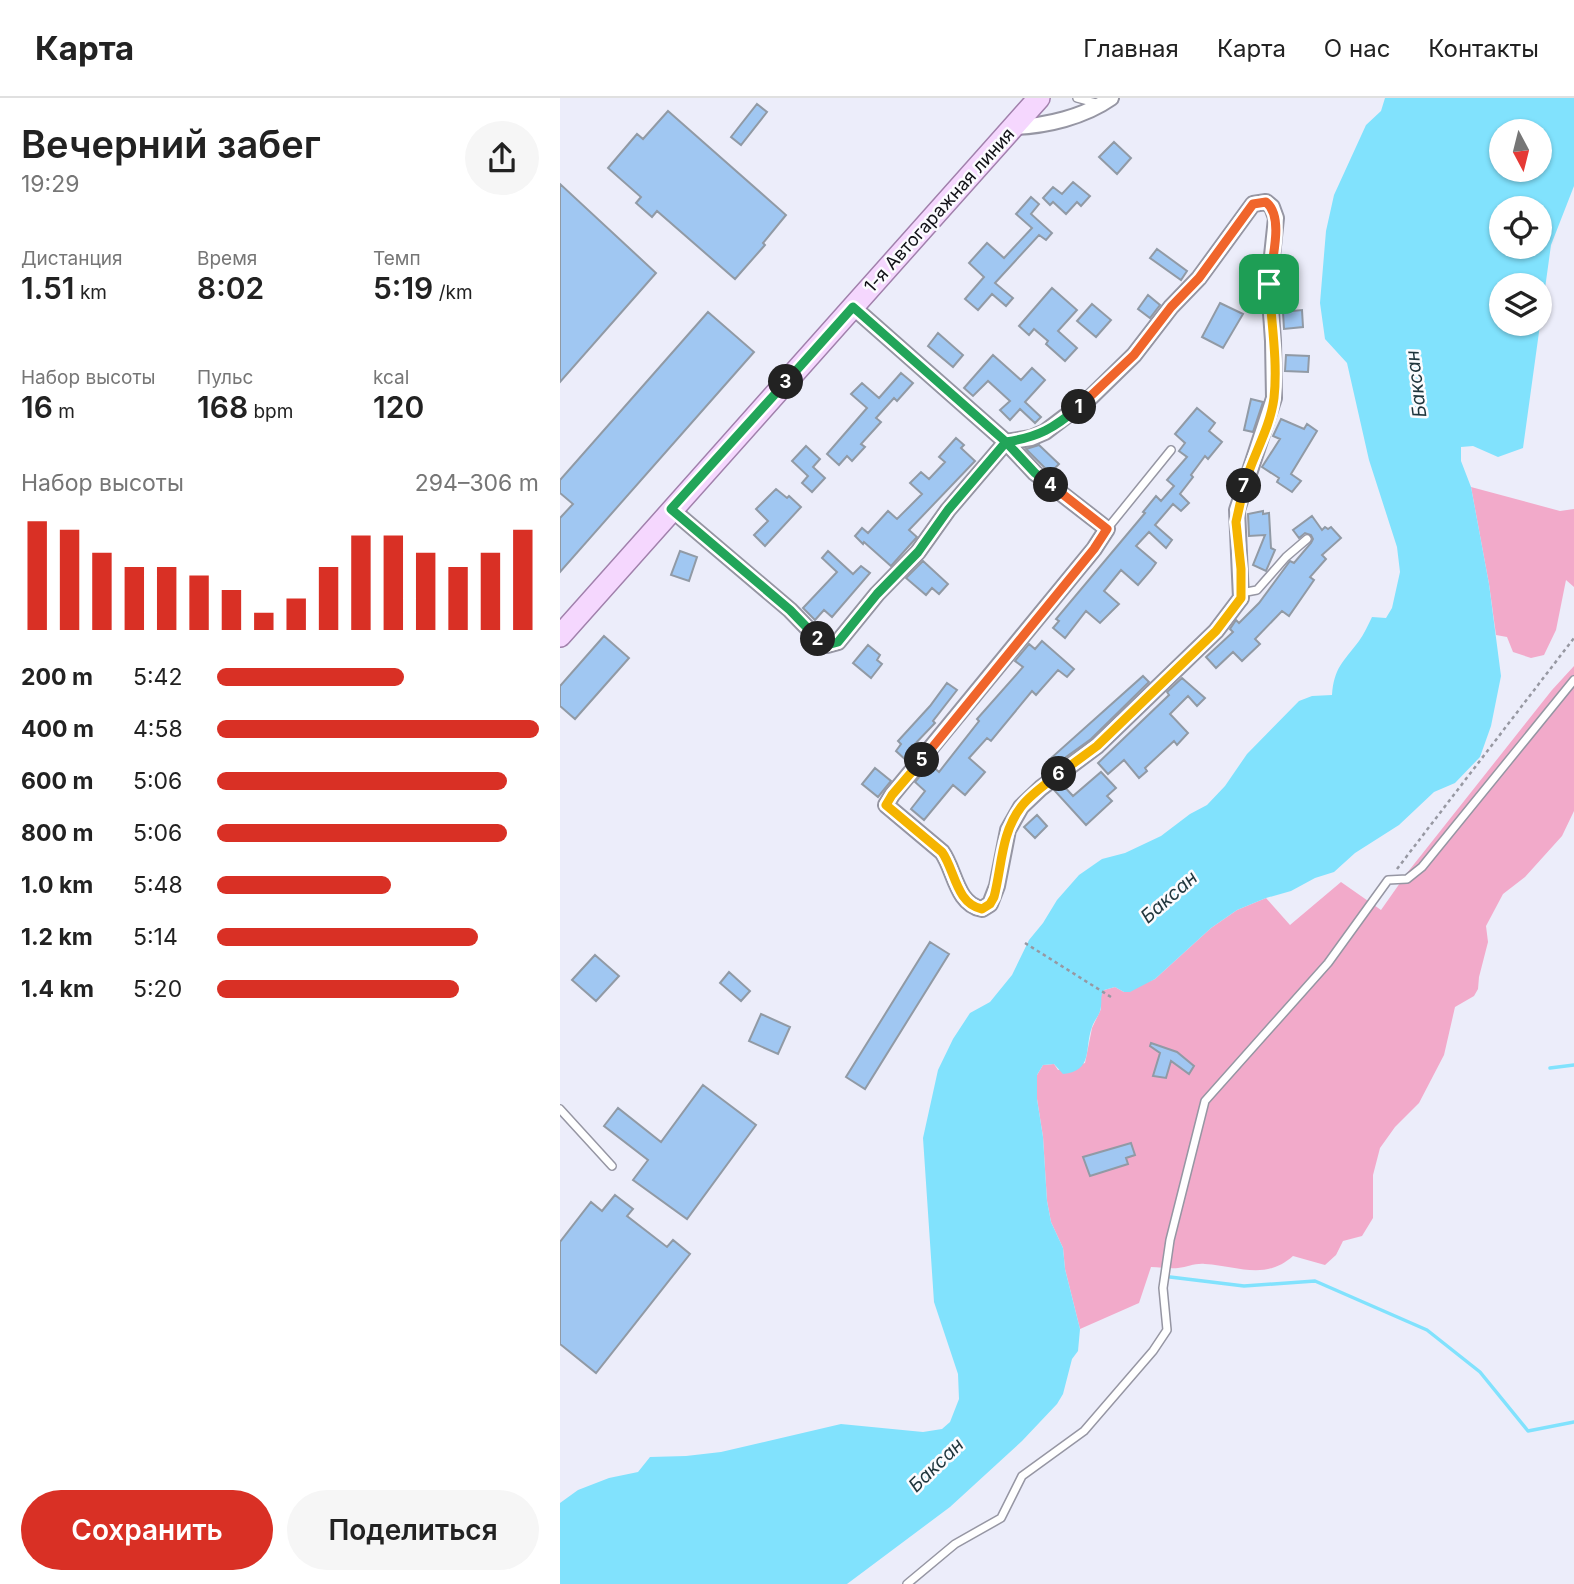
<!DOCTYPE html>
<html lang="ru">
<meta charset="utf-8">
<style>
:root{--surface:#fff;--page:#f6f6f6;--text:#222;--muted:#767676;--line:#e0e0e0;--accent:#d93025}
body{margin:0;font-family:Inter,sans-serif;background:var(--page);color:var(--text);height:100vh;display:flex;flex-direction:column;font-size:26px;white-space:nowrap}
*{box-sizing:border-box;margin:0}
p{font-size:23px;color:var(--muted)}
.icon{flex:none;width:38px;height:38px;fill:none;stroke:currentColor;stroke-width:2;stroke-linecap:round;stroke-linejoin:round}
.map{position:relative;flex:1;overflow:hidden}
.side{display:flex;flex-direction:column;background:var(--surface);width:560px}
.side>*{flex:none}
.needle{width:46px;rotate:173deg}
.buttons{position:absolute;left:929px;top:21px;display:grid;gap:14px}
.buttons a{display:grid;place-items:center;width:63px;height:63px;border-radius:50%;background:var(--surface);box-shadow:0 2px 5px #0004;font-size:35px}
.pin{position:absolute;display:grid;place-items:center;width:60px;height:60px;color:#fff;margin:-30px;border-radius:14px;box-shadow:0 4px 10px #0006}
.km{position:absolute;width:35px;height:35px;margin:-18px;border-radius:50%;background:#222;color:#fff;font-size:19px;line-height:35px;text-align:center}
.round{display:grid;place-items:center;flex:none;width:74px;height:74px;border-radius:37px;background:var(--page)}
.head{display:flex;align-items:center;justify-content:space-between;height:119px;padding:0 21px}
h1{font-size:38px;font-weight:600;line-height:52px}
.metrics{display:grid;grid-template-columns:repeat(3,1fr);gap:10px;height:119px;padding:7px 21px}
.metrics div{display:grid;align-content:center}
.metrics b{font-size:30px;font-weight:600}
.metrics small{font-size:19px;font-weight:400}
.metrics p{font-size:19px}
.chart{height:196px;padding:14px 21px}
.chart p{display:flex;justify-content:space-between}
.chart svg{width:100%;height:126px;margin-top:7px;stroke:var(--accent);stroke-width:6}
.action{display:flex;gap:14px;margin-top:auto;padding:14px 21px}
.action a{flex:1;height:80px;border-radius:42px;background:var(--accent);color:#fff;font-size:28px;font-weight:600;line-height:80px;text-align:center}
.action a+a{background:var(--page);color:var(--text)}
ul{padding:0 21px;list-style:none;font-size:23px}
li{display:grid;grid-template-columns:112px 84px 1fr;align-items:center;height:52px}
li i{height:18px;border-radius:9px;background:var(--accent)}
header{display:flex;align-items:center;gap:42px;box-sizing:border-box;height:98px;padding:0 35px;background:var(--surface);border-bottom:2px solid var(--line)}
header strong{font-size:33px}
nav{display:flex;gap:38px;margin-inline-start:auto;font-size:24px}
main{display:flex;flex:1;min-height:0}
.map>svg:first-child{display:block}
</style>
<header>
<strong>Карта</strong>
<nav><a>Главная</a><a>Карта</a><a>О нас</a><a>Контакты</a></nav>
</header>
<main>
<section class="side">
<div class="head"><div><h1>Вечерний забег</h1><p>19:29</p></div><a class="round"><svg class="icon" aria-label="share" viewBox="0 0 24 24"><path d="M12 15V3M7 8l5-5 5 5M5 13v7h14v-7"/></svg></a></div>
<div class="metrics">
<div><p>Дистанция</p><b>1.51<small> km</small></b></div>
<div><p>Время</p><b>8:02</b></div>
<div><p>Темп</p><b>5:19<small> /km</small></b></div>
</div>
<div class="metrics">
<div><p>Набор высоты</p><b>16<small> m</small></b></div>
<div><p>Пульс</p><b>168<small> bpm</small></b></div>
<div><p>kcal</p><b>120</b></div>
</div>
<div class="chart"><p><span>Набор высоты</span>294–306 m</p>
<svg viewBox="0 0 160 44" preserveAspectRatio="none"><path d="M5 44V6M15 44V9M25 44V17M35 44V22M45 44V22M55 44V25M65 44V30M75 44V38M85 44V33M95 44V22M105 44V11M115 44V11M125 44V17M135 44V22M145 44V17M155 44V9"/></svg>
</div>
<ul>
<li><b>200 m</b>5:42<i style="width:58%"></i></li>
<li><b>400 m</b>4:58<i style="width:100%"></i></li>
<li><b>600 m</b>5:06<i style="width:90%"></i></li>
<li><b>800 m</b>5:06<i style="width:90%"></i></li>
<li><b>1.0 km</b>5:48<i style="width:54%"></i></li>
<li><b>1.2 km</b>5:14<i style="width:81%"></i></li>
<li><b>1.4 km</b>5:20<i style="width:75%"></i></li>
</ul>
<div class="action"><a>Сохранить</a><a>Поделиться</a></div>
</section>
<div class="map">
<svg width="1014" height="1486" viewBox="0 0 1014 1486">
<rect width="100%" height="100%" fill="#ecedfa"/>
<!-- green -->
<path fill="#f2aaca" d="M 911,389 L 1000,413 L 1014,411 L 1014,489 L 1006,482 L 996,532 L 984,557 L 971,560 L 953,554 L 947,539 L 936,537 L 929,486 Z
M 1014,568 L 1014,713 L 1002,738 L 965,779 L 943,796 L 926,828 L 928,844 L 919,879 L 918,891 L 914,898 L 895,909 L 884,957 L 859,1005 L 835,1029 L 820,1050 L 813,1077 L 813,1120 L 802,1138 L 783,1143 L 776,1157 L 765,1167 L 733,1158 C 705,1183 678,1168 645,1166 C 635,1165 628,1169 618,1170 C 610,1171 600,1169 591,1169 L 579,1205 L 520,1231 L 505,1171 L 503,1150 L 491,1124 L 487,1103 L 483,1039 L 477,1001 L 477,977 L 483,967 L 494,966 L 498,972 L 525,965 L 532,930 L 541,911 L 540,898 L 544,892 L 555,889 L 564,894 L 595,881 L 651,830 L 677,812 L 706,800 L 730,827 L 781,784 L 821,812 L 847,775 L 992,592 Z"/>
<!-- water -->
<path fill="#81e2fd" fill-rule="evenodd" d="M 825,0 L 1014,0 L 1014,88 L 991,147 L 963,350 L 938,359 L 913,348 L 901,349 L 901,363 L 911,389 L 929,486 L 941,578 L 931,628 L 920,659 L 895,685 L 874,694 L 839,727 L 795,755 L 774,774 L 755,780 L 731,793 L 706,800 L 677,812 L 651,830 L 595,881 L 570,894 L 564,894 L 555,889 L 544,892 C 540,899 542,901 541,908 C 541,916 534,922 532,929 C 524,950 534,973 503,976 L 494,966 L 483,967 L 477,977 L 477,1001 L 483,1039 L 487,1103 L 491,1124 L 503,1150 L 505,1171 L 520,1231 L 518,1253 L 512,1261 L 503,1296 L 497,1306 L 462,1343 L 390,1409 L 287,1486 L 0,1486 L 0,1405 L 18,1392 L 49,1380 L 78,1374 L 90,1359 L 126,1358 L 161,1354 L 281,1326 L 363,1334 L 382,1331 L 390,1324 L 399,1301 L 398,1276 L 374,1204 L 363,1040 L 378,972 L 393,941 L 410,915 L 430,904 L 452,877 L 469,842 L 483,825 L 497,802 L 519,777 L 542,761 L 565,755 L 601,738 L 630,716 L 647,707 L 665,688 L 687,656 L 739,603 L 752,598 L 772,597 C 774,570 783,564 799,543 C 804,536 808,527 812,519 L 826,520 L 832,510 L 840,474 L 837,449 L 809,362 L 787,265 L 765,241 L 760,205 L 766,133 L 774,97 L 806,27 L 821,13 ZM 942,33 L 980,33 L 980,72 L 942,72 ZM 942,110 L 980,110 L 980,149 L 942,149 ZM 942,187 L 980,187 L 980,226 L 942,226 Z"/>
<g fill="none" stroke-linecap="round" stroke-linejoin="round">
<!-- stream -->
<path stroke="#81e2fd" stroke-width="3.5" d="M 990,970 L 1014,967
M 610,1179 L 684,1188 L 755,1183 L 867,1232 L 920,1274 L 968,1333 L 1014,1324"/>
</g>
<!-- building -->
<path fill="#a0c7f2" stroke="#919aa5" stroke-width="2" d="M 197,6 L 207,14 L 181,47 L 171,39 Z
M 108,13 L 226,117 L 203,145 L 205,147 L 175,181 L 97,113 L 92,119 L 76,105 L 81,99 L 48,70 L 77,36 L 83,41 Z
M 554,44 L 571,60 L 557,76 L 539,59 Z
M 513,84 L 530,98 L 521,108 L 517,104 L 506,116 L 493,104 L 490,107 L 483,100 L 493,89 L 502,96 Z
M 0,86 L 96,175 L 0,284 Z
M 471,99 L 479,106 L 471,116 L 492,135 L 486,142 L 479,137 L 435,185 L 453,200 L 446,208 L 432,196 L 418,212 L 405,201 L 424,179 L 409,165 L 427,145 L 444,160 L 472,130 L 456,116 Z
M 597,151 L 627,173 L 621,182 L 590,160 Z
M 492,190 L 517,212 L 498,233 L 517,250 L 505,263 L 486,246 L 488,243 L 474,231 L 469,237 L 459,228 Z
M 588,197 L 600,207 L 590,220 L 578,211 Z
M 660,205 L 683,216 L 663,250 L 642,239 Z
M 532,206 L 551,222 L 536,239 L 517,223 Z
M 742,212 L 743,229 L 724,231 L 723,214 Z
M 148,214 L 194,254 L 0,474 L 0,420 L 13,406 L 0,395 L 0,382 Z
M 378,235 L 403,257 L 393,269 L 368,248 Z
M 433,257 L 461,282 L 472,270 L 485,282 L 465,304 L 481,319 L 475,325 L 460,311 L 450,322 L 440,312 L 450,303 L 428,283 L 413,298 L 404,290 Z
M 726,257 L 749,258 L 748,274 L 725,273 Z
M 341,275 L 353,285 L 337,303 L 334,300 L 316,320 L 321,324 L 301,346 L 305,349 L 292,363 L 287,358 L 279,367 L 267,356 L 307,310 L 291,296 L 302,285 L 319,300 Z
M 691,301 L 703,304 L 693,334 L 684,332 Z
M 637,310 L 655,325 L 649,333 L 662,344 L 648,361 L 645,358 L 631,377 L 633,379 L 620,396 L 629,405 L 621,413 L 613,406 L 595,427 L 612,442 L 606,450 L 589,434 L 576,448 L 596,465 L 591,472 L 578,487 L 561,472 L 544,493 L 559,506 L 540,525 L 526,513 L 505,540 L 493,530 L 499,523 L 496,521 L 585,415 L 583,414 L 596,398 L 601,403 L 614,388 L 607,382 L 627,359 L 619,353 L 625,345 L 615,336 Z
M 721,321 L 744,331 L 747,326 L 757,333 L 731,376 L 741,383 L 732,394 L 717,384 L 719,380 L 702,369 L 720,341 L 713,338 Z
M 396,340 L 404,347 L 401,350 L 415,363 L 349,432 L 357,439 L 331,468 L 304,444 L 303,446 L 295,438 L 302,430 L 308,435 L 328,413 L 337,421 L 362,396 L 350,385 L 361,374 L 369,381 L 385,364 L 379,359 Z
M 479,347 L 499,366 L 490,375 L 466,351 Z
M 246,348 L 260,361 L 253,369 L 265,380 L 252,394 L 242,385 L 248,378 L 232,363 Z
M 216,391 L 227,400 L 229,398 L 241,409 L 205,448 L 194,437 L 208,423 L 196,411 Z
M 703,413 L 703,416 L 709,415 L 711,450 L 715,452 L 706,473 L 693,467 L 705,437 L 689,438 L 688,416 Z
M 752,418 L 762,432 L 765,429 L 768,431 L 771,429 L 781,440 L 762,457 L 766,461 L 750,479 L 754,482 L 729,518 L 722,513 L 695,541 L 700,546 L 682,563 L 673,554 L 656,570 L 646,559 L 673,534 L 670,531 L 676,522 L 679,525 L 699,505 L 730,463 L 734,465 L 751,445 L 753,441 L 751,437 L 745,435 L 739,440 L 733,432 Z
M 120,453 L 137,459 L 129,483 L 111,477 Z
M 268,453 L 293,476 L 301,468 L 310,475 L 272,519 L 264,512 L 255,522 L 243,510 L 277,474 L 262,460 Z
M 363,463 L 388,486 L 379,496 L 372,490 L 366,497 L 346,480 Z
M 44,538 L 69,560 L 15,621 L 0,608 L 0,588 Z
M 482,543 L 514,571 L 507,579 L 498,572 L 476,597 L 472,593 L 431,643 L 427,640 L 409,660 L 425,674 L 405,697 L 393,687 L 364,722 L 351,711 L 365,693 L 355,684 L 370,666 L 379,674 L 419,623 L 417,621 L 463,569 L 455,563 L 469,546 L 475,551 Z
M 308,547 L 320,557 L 317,562 L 322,566 L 311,580 L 293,565 Z
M 583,578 L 589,584 L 531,641 L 495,667 L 490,661 Z
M 622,580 L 645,600 L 637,608 L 628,598 L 610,616 L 628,635 L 617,647 L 614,643 L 585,670 L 587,673 L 579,680 L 564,662 L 548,676 L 538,665 L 609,597 L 607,594 Z
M 387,585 L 397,592 L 373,623 L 375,625 L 352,649 L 356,653 L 347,663 L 336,653 L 341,646 L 338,643 L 370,608 Z
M 315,670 L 331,683 L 318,699 L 302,686 Z
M 541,674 L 556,690 L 547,698 L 552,703 L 526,727 L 494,692 L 502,686 L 513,698 Z
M 477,717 L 487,728 L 475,740 L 464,729 Z
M 370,844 L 389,856 L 305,991 L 286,979 Z
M 35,857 L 59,878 L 36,903 L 12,882 Z
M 169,874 L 190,893 L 181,903 L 160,885 Z
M 201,916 L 230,929 L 218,956 L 189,943 Z
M 591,945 L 617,954 L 634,968 L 629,976 L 611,963 L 606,980 L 593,978 L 600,955 L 590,948 Z
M 143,987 L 196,1027 L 127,1121 L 73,1082 L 88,1062 L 44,1028 L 58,1010 L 101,1044 Z
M 571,1045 L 575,1057 L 566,1060 L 568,1066 L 530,1078 L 523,1059 Z
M 55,1097 L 73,1111 L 67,1118 L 107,1149 L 113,1142 L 130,1156 L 36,1275 L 0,1246 L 0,1144 L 31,1104 L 42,1113 Z"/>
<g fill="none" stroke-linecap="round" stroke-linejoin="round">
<defs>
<path id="service" d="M 517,0 L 536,5
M 547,431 L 611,352
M 681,495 L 697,492 L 726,459 L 747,441
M 0,1011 L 52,1068
M 347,1486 L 395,1446 L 441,1420 L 462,1378 L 524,1333 L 593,1253 L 607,1232 L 603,1190 L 610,1142 L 645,1003 L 768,865 L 828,782 L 847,781 L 862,769 L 1014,582"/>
<path id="minor" d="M 454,29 C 486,28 524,19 551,0
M 111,411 L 230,512 L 258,541 L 267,547 L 278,544 L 317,496 L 358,454 L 388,412 L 446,344 L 471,340 L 485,334 L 531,299 L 574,257 L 611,209 L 639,180 L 693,106 L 706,104 L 712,109 L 716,120 L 709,186 L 713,243 L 714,300 L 677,412 L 681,500 L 656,533 L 537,648 L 481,690 L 461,709 L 448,732 L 437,788 L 430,806 L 422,811 C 396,806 395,772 382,754 L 326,707 L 332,697 L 534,451 L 547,431 L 475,375 L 446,344 L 293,209"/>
<path id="primary" d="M 0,538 L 479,0"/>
</defs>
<!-- service casing -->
<use href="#service" stroke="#9696a3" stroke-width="10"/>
<!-- minor casing -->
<use href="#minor" stroke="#9696a3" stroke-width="18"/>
<!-- primary casing -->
<use href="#primary" stroke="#a181ac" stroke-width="24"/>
<!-- path -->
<path stroke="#9798a2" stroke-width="2.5" stroke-dasharray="3.5 3.5" stroke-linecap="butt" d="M 837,771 L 1014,540
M 465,845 L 551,899"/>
<!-- service -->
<use href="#service" stroke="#fff" stroke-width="7"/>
<!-- minor -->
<use href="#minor" stroke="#fff" stroke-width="14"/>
<!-- primary -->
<use href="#primary" stroke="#f5d7fe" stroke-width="21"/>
</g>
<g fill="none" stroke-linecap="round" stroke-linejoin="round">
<defs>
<path id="split-1" d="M 519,309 L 574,257 L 611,209 L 639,180 L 693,106 L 706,104 C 725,119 711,164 709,186"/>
<path id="split-2" d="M 258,541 L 267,547 L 278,544 L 317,496 L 358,454 L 388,412 L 446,344 C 479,339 494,330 519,309"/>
<path id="split-3" d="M 226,284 L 111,411 L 230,512 L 258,541"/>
<path id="split-4" d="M 226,284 L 293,209 L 446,344 L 475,375 L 491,387"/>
<path id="split-5" d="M 362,662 L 534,451 L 547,431 L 491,387"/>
<path id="split-6" d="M 362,662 L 332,697 L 326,707 L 382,754 C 395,772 396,806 422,811 L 430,806 L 434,799 C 442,768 441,735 461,709 C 471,696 486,686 499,676"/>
<path id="split-7" d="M 499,676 L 537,648 L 656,533 L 681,500 L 681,471 L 676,424 L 684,388"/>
<path id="split-8" d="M 684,388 C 692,359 710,331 714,300 C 718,263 711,223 709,186"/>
</defs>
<!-- split-1 casing -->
<use href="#split-1" stroke="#fff" stroke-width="14"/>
<!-- split-2 casing -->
<use href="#split-2" stroke="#fff" stroke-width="14"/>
<!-- split-3 casing -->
<use href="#split-3" stroke="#fff" stroke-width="14"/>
<!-- split-4 casing -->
<use href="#split-4" stroke="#fff" stroke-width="14"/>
<!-- split-5 casing -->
<use href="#split-5" stroke="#fff" stroke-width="14"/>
<!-- split-6 casing -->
<use href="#split-6" stroke="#fff" stroke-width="14"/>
<!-- split-7 casing -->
<use href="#split-7" stroke="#fff" stroke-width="14"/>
<!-- split-8 casing -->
<use href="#split-8" stroke="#fff" stroke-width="14"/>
<!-- split-1 -->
<use href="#split-1" stroke="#f0652b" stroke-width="9"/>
<!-- split-2 -->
<use href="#split-2" stroke="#22a559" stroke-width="9"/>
<!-- split-3 -->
<use href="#split-3" stroke="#22a559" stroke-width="9"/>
<!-- split-4 -->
<use href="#split-4" stroke="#22a559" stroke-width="9"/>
<!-- split-5 -->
<use href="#split-5" stroke="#f0652b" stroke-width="9"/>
<!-- split-6 -->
<use href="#split-6" stroke="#f5b400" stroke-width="9"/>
<!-- split-7 -->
<use href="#split-7" stroke="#f5b400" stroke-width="9"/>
<!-- split-8 -->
<use href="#split-8" stroke="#f5b400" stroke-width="9"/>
</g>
<g text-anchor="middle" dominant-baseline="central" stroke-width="5" stroke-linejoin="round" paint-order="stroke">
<!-- street labels -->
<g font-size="18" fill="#111116" stroke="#fbfbfe">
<text transform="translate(379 112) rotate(-48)">1-я Автогаражная линия</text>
</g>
<!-- water labels -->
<g font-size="19" font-style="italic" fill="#1f353c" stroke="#fbfbfe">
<text transform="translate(856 286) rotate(-97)">Баксан</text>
<text transform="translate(609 799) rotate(-41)">Баксан</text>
<text transform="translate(376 1367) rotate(-44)">Баксан</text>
</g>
</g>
</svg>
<div class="buttons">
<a><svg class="needle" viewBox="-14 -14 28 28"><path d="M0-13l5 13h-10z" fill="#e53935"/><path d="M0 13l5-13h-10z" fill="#767676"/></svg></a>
<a><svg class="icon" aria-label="locate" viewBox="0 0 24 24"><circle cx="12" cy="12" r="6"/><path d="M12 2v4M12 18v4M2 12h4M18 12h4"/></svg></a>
<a><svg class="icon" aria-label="layers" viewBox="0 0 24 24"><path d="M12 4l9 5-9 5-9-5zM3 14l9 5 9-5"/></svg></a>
</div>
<div class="pin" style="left:709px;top:186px;background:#1e9e55"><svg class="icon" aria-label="arrive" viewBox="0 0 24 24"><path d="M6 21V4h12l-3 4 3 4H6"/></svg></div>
<b class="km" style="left:519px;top:309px">1</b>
<b class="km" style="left:258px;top:541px">2</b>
<b class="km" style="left:226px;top:284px">3</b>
<b class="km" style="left:491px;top:387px">4</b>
<b class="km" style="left:362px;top:662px">5</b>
<b class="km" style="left:499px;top:676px">6</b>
<b class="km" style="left:684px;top:388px">7</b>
</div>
</main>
